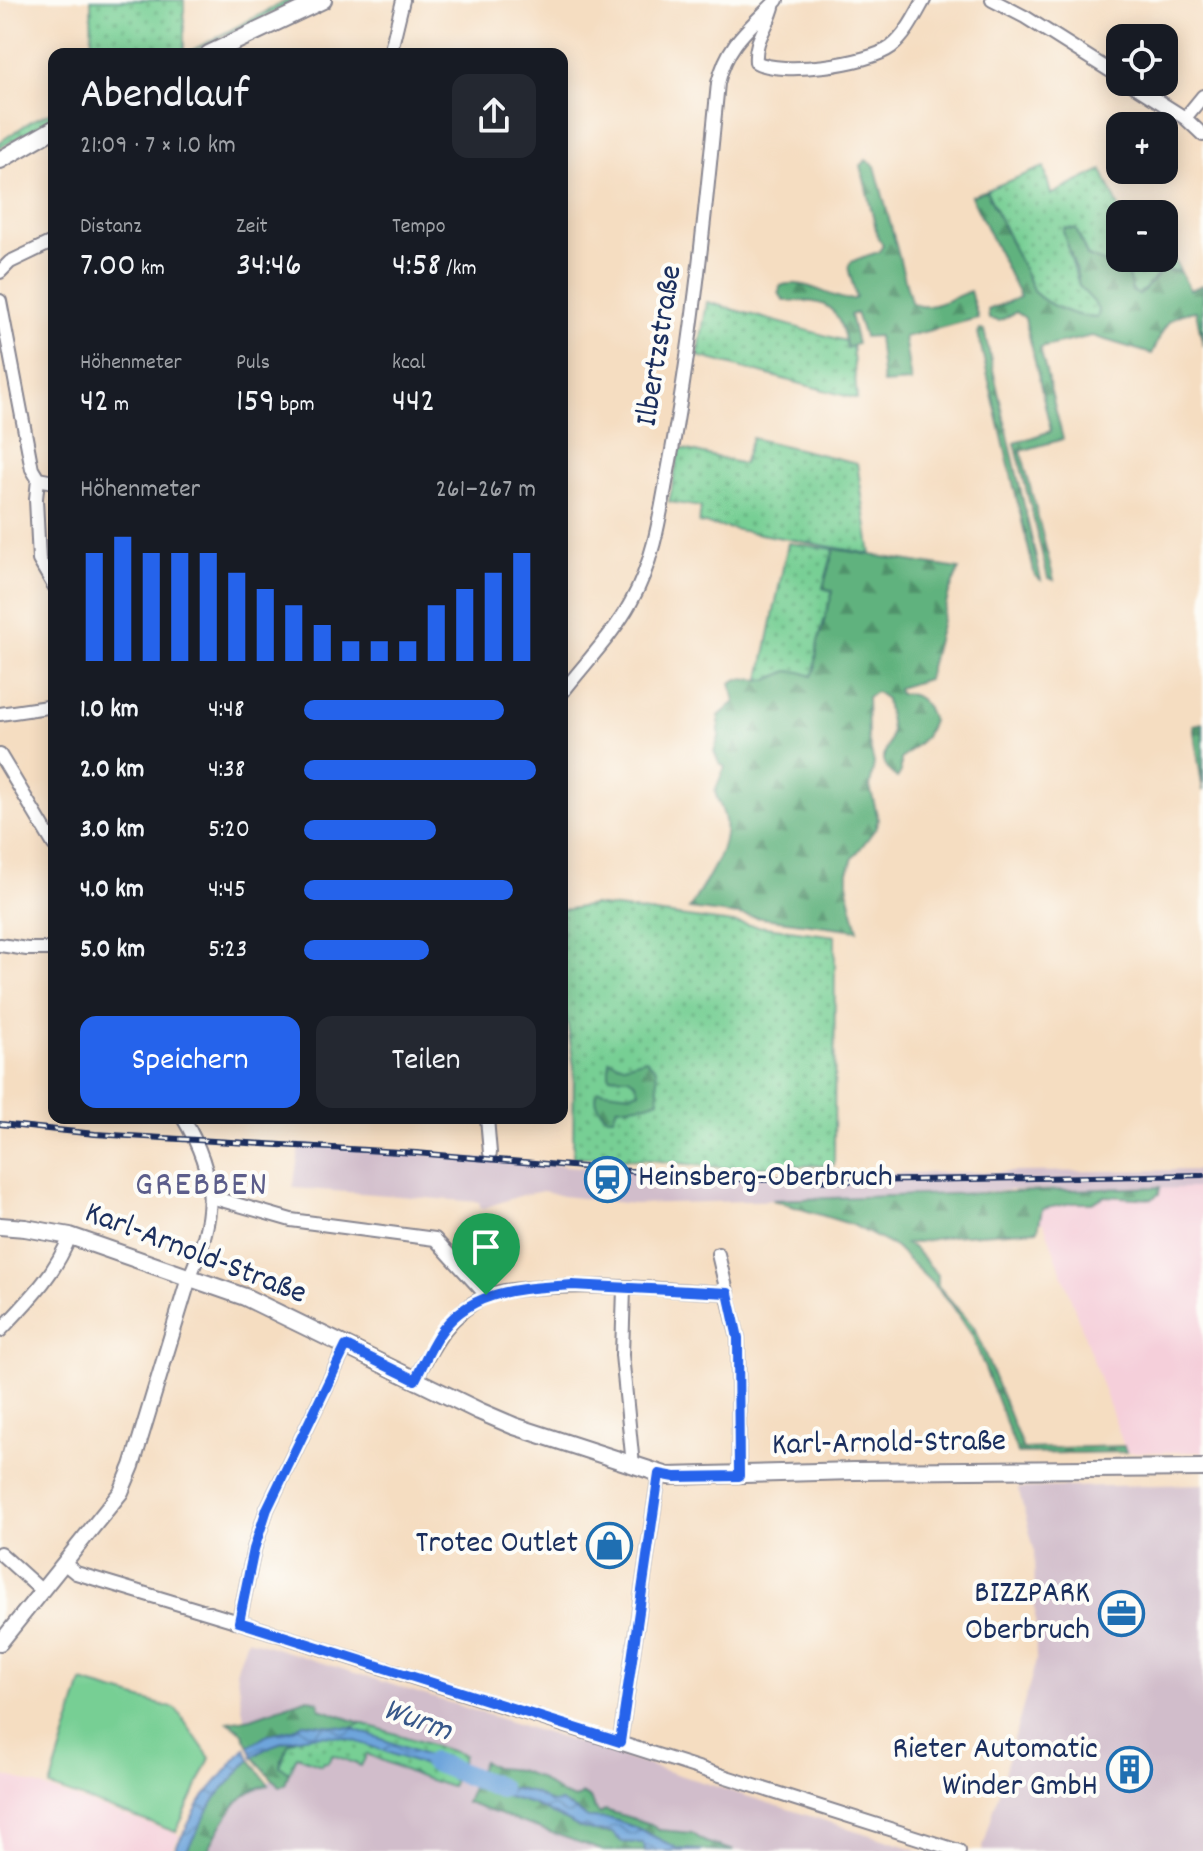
<!DOCTYPE html>
<html lang="de">
<meta charset="utf-8">
<style>
:root{--surface:#171b24;--page:#242831;--text:#f1f3f6;--muted:#9ea1a6;--accent:#2563eb}
body{margin:0;font-family:Dekko,sans-serif;background:var(--page);color:var(--text);height:100vh;display:flex;flex-direction:column;font-size:30px;white-space:nowrap}
*{box-sizing:border-box;margin:0}
p{font-size:26px;color:var(--muted)}
.icon{flex:none;width:44px;height:44px;fill:none;stroke:currentColor;stroke-width:2;stroke-linecap:round;stroke-linejoin:round}
.map{position:relative;flex:1;overflow:hidden}
.sheet{position:absolute;left:48px;top:48px;width:520px;height:1076px;display:flex;flex-direction:column;background:var(--surface);border-radius:16px;box-shadow:0 4px 20px #0003}
.sheet>*{flex:none}
.buttons{position:absolute;left:1106px;top:24px;display:grid;gap:16px}
.buttons a{display:grid;place-items:center;width:72px;height:72px;border-radius:16px;background:var(--surface);box-shadow:0 4px 20px #0003;font-size:40px}
.pin{position:absolute;display:grid;place-items:center;width:68px;height:68px;color:#fff;margin:-82px -34px;border-radius:50% 50% 50% 0;rotate:-45deg;box-shadow:0 0 8px #0007}
.pin .icon{rotate:45deg}
.round{display:grid;place-items:center;flex:none;width:84px;height:84px;border-radius:16px;background:var(--page)}
.overview{display:flex;align-items:center;justify-content:space-between;height:136px;padding:0 32px}
h1{font-size:44px;font-weight:600;line-height:60px}
.stats{display:grid;grid-template-columns:repeat(3,1fr);gap:12px;height:136px;padding:8px 32px}
.stats div{display:grid;align-content:center}
.stats b{font-size:34px;font-weight:600}
.stats small{font-size:22px;font-weight:400}
.stats p{font-size:22px}
.chart{height:224px;padding:16px 32px}
.chart p{display:flex;justify-content:space-between}
.chart svg{width:100%;height:144px;margin-top:8px;stroke:var(--accent);stroke-width:6}
.button{display:flex;gap:16px;margin-top:auto;padding:16px 32px}
.button a{flex:1;height:92px;border-radius:16px;background:var(--accent);color:#fff;font-size:32px;font-weight:600;line-height:92px;text-align:center}
.button a+a{background:var(--page);color:var(--text)}
ul{padding:0 32px;list-style:none;font-size:26px}
li{display:grid;grid-template-columns:128px 96px 1fr;align-items:center;height:60px}
li i{height:20px;border-radius:10px;background:var(--accent)}
.map>svg:first-child{display:block}
</style>
<div class="map">
<svg width="1203" height="1851" viewBox="0 0 1203 1851">
<defs>
<pattern id="grass-dots" width="8" height="8" patternUnits="userSpaceOnUse" patternTransform="scale(2)"><rect width="8" height="8" fill="#77cf94"/><path d="M2 2h.1M6 6h.1" fill="none" stroke="#61a87c" stroke-width="1.8" stroke-linecap="round"/></pattern>
<pattern id="forest-firs" width="22" height="20" patternUnits="userSpaceOnUse" patternTransform="scale(2)"><rect width="22" height="20" fill="#61b27e"/><path d="M5 1l3.5 6h-7zM16 11l3.5 6h-7z" fill="#4f916a"/></pattern>
<pattern id="water-waves" width="16" height="10" patternUnits="userSpaceOnUse" patternTransform="scale(2)"><rect width="16" height="10" fill="#6ea5dc"/><path d="M0 5q4-4 8 0t8 0" fill="none" stroke="#5a87b6"/></pattern>
</defs>
<rect width="100%" height="100%" fill="#fdfcf7"/>
<filter id="ink" filterUnits="userSpaceOnUse"><feTurbulence type="fractalNoise" baseFrequency=".0125" numOctaves="2"/><feDisplacementMap in="SourceGraphic" scale="16" xChannelSelector="R" yChannelSelector="G"/><feConvolveMatrix kernelMatrix="1 2 1 2 8 2 1 2 1" color-interpolation-filters="sRGB"/></filter>
<filter id="wash" filterUnits="userSpaceOnUse"><feTurbulence type="fractalNoise" baseFrequency=".006" numOctaves="4" result="noise"/><feDisplacementMap in="SourceGraphic" scale="32" xChannelSelector="R" yChannelSelector="G"/><feGaussianBlur stdDeviation="1.8" result="paint"/><feColorMatrix in="noise" values="0 0 0 0 0 0 0 0 0 0 0 0 0 0 0 0 0 1.4 0 .05"/><feComposite in="paint" operator="in"/></filter>
<g filter="url(#wash)">
<rect width="100%" height="100%" fill="#f5ddc1"/>
<!-- built -->
<path fill="#f5cfda" d="M 1160,1187 L 1203,1188 L 1203,1452 L 1126,1452 L 1044,1223 L 1039,1224 L 1042,1209 L 1072,1203 L 1092,1203 L 1105,1196 L 1151,1199 L 1159,1194 Z
M 0,1775 L 28,1782 L 180,1835 L 171,1851 L 0,1851 Z"/>
<!-- industrial -->
<path fill="#d1bdcb" d="M 300,1144 L 566,1166 L 727,1175 L 1203,1170 L 1203,1188 L 1010,1190 L 869,1198 L 633,1204 L 562,1196 L 543,1191 L 522,1195 L 481,1209 L 479,1202 L 293,1188 Z
M 1203,1484 L 1203,1851 L 982,1851 L 1036,1661 L 1034,1549 L 1018,1488 Z
M 247,1639 L 921,1851 L 204,1851 L 221,1820 L 246,1787 L 279,1778 L 245,1724 L 236,1671 Z"/>
<!-- grass -->
<path fill="url(#grass-dots)" stroke="#497f79" stroke-width="2" d="M 91,0 L 184,0 L 184,54 L 92,54 Z
M 288,0 L 299,0 L 185,54 Z
M 54,111 L 54,116 L 0,148 L 0,142 L 33,120 Z
M 1044,167 L 1051,195 L 1102,170 L 1122,214 L 1120,258 L 1164,258 L 1164,241 L 1180,271 L 1163,270 L 1139,295 L 1133,291 L 1119,266 L 1104,264 L 1087,255 L 1076,229 L 1067,245 L 1079,286 L 1094,302 L 1099,312 L 1097,318 C 1076,317 1049,307 1034,292 L 986,190 Z
M 707,302 L 852,343 L 857,399 L 698,356 Z
M 752,438 L 857,463 L 871,554 L 699,523 L 701,507 L 669,502 L 680,448 L 743,464 Z
M 788,543 L 834,549 L 823,588 L 833,591 L 818,642 L 815,670 L 812,676 C 797,670 782,672 768,680 L 760,679 Z
M 593,905 L 835,936 L 834,1165 L 724,1168 L 650,1160 L 573,1157 L 574,1066 L 562,991 L 562,910 Z
M 361,1723 L 463,1755 L 459,1768 L 352,1728 Z
M 323,1733 L 358,1740 L 455,1777 L 451,1787 L 420,1777 L 367,1754 L 361,1766 L 333,1755 L 327,1763 L 323,1762 L 321,1765 L 297,1756 L 289,1772 L 279,1766 L 288,1744 L 297,1738 Z"/>
<!-- forest -->
<path fill="url(#forest-firs)" stroke="#3e706e" stroke-width="2" d="M 866,160 L 875,166 L 911,302 C 925,314 954,297 970,291 L 978,318 L 904,337 L 911,382 L 883,384 L 878,336 L 864,337 L 856,313 L 850,315 L 857,344 L 847,348 C 837,304 829,300 784,301 L 779,293 L 780,286 C 806,275 839,306 856,298 C 849,261 836,265 879,252 L 883,245 L 878,238 L 861,166 Z
M 986,190 L 1034,292 C 1049,307 1076,317 1097,318 L 1099,312 L 1094,302 L 1079,286 L 1076,270 L 1063,231 L 1065,228 L 1076,229 L 1087,256 L 1127,271 L 1132,291 L 1139,295 L 1163,270 L 1180,271 L 1190,290 L 1203,285 L 1203,346 L 1196,311 C 1163,315 1165,328 1152,354 L 1092,336 L 1040,348 L 1063,439 L 1021,451 L 1054,580 L 1048,578 L 1015,443 L 1051,431 L 1025,318 L 1016,312 L 1000,321 L 989,319 L 988,310 L 1020,297 L 971,196 Z
M 980,329 L 984,330 L 1041,580 L 1035,576 L 985,364 L 978,333 Z
M 834,549 L 959,569 L 949,593 L 927,679 L 898,688 L 899,694 C 918,692 927,703 932,721 L 925,737 L 901,759 L 901,772 L 897,778 C 871,758 890,753 891,732 C 891,722 887,710 886,699 L 876,692 L 867,697 L 868,739 L 874,763 L 870,787 L 878,819 L 875,829 L 853,858 L 848,872 L 848,891 L 858,930 L 689,909 C 703,884 729,852 725,821 C 724,811 717,801 715,791 L 725,767 L 719,763 L 714,751 L 719,737 L 719,716 L 735,702 L 731,683 L 738,679 L 768,680 L 788,671 L 801,672 L 812,676 L 815,670 L 818,642 L 833,591 L 823,588 Z
M 1203,723 L 1203,791 L 1193,725 Z
M 646,1059 L 656,1069 L 659,1100 L 648,1104 L 617,1107 L 613,1117 L 608,1117 C 599,1111 593,1101 598,1090 L 630,1094 L 639,1091 L 636,1082 L 628,1077 L 609,1076 L 609,1060 L 624,1065 Z
M 1160,1187 L 1159,1194 L 1151,1199 L 1105,1196 L 1092,1203 L 1072,1203 L 1042,1209 L 1038,1230 L 951,1236 L 906,1244 L 914,1248 L 938,1275 L 938,1286 L 974,1327 L 1023,1449 L 1124,1446 L 1126,1452 L 1018,1454 L 972,1335 L 951,1304 L 931,1282 L 895,1247 L 853,1225 L 772,1200 Z
M 308,1698 L 319,1702 L 320,1709 L 361,1723 L 352,1728 L 303,1723 L 294,1729 L 268,1735 L 249,1746 L 242,1732 L 228,1722 L 251,1718 Z
M 297,1738 L 288,1744 C 287,1753 280,1757 279,1766 L 289,1772 L 285,1785 L 279,1786 L 253,1757 L 272,1745 Z
M 250,1759 L 269,1785 C 236,1790 222,1825 207,1851 L 186,1851 L 215,1798 Z
M 483,1761 L 496,1768 L 518,1770 L 537,1777 L 561,1794 L 575,1799 L 583,1794 L 590,1798 L 594,1808 L 600,1814 L 605,1810 L 651,1824 L 660,1830 L 692,1833 L 705,1842 L 735,1851 L 678,1849 L 639,1829 L 618,1821 L 588,1818 L 569,1806 L 552,1803 L 523,1790 L 509,1788 L 500,1779 L 493,1776 L 482,1779 L 477,1775 Z
M 472,1787 L 533,1804 L 579,1827 L 592,1831 L 611,1832 L 626,1842 L 643,1843 L 646,1851 L 604,1851 L 466,1803 Z"/>
<!-- pitch -->
<path fill="#77cf94" stroke="#497f79" stroke-width="2" d="M 82,1682 L 176,1709 L 210,1758 L 176,1832 L 50,1787 Z"/>
<!-- water -->
<path fill="url(#water-waves)" stroke="#446a9d" stroke-width="2" d="M 303,1723 L 352,1728 L 459,1768 L 455,1777 C 432,1768 407,1760 384,1751 C 347,1738 333,1730 293,1739 C 278,1743 265,1747 253,1757 L 249,1746 L 268,1735 L 294,1729 Z
M 245,1748 L 250,1759 L 215,1798 L 186,1851 L 174,1851 L 200,1802 Z
M 477,1775 L 482,1779 L 493,1776 L 501,1779 L 509,1788 L 534,1793 L 551,1803 L 561,1802 L 588,1818 L 611,1819 L 639,1829 L 678,1849 L 703,1851 L 646,1851 L 642,1843 L 622,1842 L 611,1832 L 592,1831 L 579,1827 L 533,1804 L 472,1787 Z"/>
<g fill="none" stroke-linecap="round" stroke-linejoin="round">
<!-- river -->
<path stroke="#6ea5dc" stroke-width="20" d="M 433,1762 L 500,1788"/>
</g>
</g>
<g filter="url(#ink)">
<g fill="none" stroke-linecap="round" stroke-linejoin="round">
<defs>
<path id="minor" d="M 992,0 L 1025,17 L 1120,77
M 774,3 C 769,27 754,38 756,62 C 781,76 868,64 891,47 C 906,35 915,16 924,0
M 390,54 L 403,0
M 1128,82 L 1185,118 L 1203,135
M 1185,118 L 1203,96
M 0,272 L 10,262 L 54,241
M 0,301 L 32,469 L 38,479 L 54,482
M 38,479 L 36,499 L 39,560 L 54,586
M 562,693 C 585,663 613,635 631,602 C 657,556 662,500 672,450 C 694,328 706,206 718,83 C 728,42 749,29 777,0
M 0,714 L 54,706
M 0,755 L 54,845
M 0,945 L 27,949 L 54,949
M 183,1118 C 218,1176 217,1216 189,1278
M 487,1118 L 490,1153
M 211,1197 L 291,1220 L 435,1239 L 486,1295
M 718,1254 L 738,1338 L 739,1476
M 624,1288 L 622,1355 L 633,1465
M 0,1331 C 28,1301 55,1275 70,1236
M 415,1380 C 433,1346 448,1315 484,1297 C 498,1290 517,1290 532,1288 C 597,1283 663,1290 728,1293
M 0,1553 L 42,1591
M 65,1564 L 76,1573 L 239,1622 L 959,1851
M 239,1622 L 254,1549 L 267,1509 L 346,1346
M 620,1742 L 659,1474"/>
<path id="tertiary" d="M 0,1643 L 121,1492 L 132,1466 L 189,1278"/>
<path id="secondary" d="M 209,54 L 323,0
M 0,160 L 54,129
M 0,1226 L 25,1228 L 70,1236 L 245,1297 L 479,1411 L 514,1426 L 668,1476 L 854,1471 L 1203,1468"/>
</defs>
<!-- minor casing -->
<use href="#minor" stroke="#888690" stroke-width="16"/>
<!-- tertiary casing -->
<use href="#tertiary" stroke="#888690" stroke-width="18"/>
<!-- secondary casing -->
<use href="#secondary" stroke="#888690" stroke-width="20"/>
<!-- minor -->
<use href="#minor" stroke="#fff" stroke-width="12"/>
<!-- tertiary -->
<use href="#tertiary" stroke="#fff" stroke-width="14"/>
<!-- secondary -->
<use href="#secondary" stroke="#fff" stroke-width="16"/>
<defs>
<path id="rail" d="M 0,1124 L 95,1134 L 416,1153 L 726,1179 L 859,1181 L 1203,1175"/>
</defs>
<!-- rail casing -->
<use href="#rail" stroke="#1b2f5e" stroke-width="6"/>
<!-- rail -->
<use href="#rail" stroke="#fdfcf7" stroke-width="3" stroke-dasharray="9" stroke-linecap="butt"/>
</g>
</g>
<g fill="none" stroke-linecap="round" stroke-linejoin="round" filter="url(#ink)">
<defs>
<path id="route" d="M 572,1285 L 728,1293 L 738,1338 L 739,1476 L 675,1477 L 659,1474 L 620,1742 L 239,1622 L 254,1549 L 267,1509 L 346,1346 L 415,1380 C 423,1365 429,1350 438,1336 C 469,1288 522,1289 572,1285 Z"/>
</defs>
<!-- route casing -->
<use href="#route" stroke="#fff" stroke-width="16"/>
<!-- route -->
<use href="#route" stroke="#2563eb" stroke-width="10"/>
</g>
<!-- icons -->
<defs>
<symbol id="station-ring" viewBox="-11 -11 22 22"><circle r="9.5" fill="#fdfcf7" stroke="#1f6fb2" stroke-width="1.5"/><path d="M-3-6H3Q5-6 5-4V2Q5 4 3 4L4.5 6H3L1.5 4h-3L-3 6H-4.5L-3 4Q-5 4-5 2V-4Q-5-6-3-6ZM-3.5-4v3h7v-3ZM-3.5 1v1.5H-2V1ZM2 1v1.5H3.5V1Z" fill="#1f6fb2"/></symbol>
<symbol id="shop-ring" viewBox="-11 -11 22 22"><circle r="9.5" fill="#fdfcf7" stroke="#1f6fb2" stroke-width="1.5"/><path d="M-5-2.5h2.3a2.7 3.5 0 0 1 5.4 0H5L5.5 6h-11ZM-1.5-2.5h3a1.5 2.3 0 0 0-3 0Z" fill="#1f6fb2"/></symbol>
<symbol id="office-ring" viewBox="-11 -11 22 22"><circle r="9.5" fill="#fdfcf7" stroke="#1f6fb2" stroke-width="1.5"/><path d="M-6-3h4V-5.5h4V-3h4V5H-6ZM-1-4.5V-3h2v-1.5ZM-6 0V1H6V0Z" fill="#1f6fb2"/></symbol>
<symbol id="building-ring" viewBox="-11 -11 22 22"><circle r="9.5" fill="#fdfcf7" stroke="#1f6fb2" stroke-width="1.5"/><path d="M-4-6H4V6H1V3H-1V6H-4ZM-2.5-4.3h1.7v1.8h-1.7ZM.8-4.3h1.7v1.8H.8ZM-2.5-1h1.7V.8h-1.7ZM.8-1h1.7V.8H.8Z" fill="#1f6fb2"/></symbol>
</defs>
<g fill-rule="evenodd">
<use href="#station-ring" x="582" y="1154" width="51" height="51"/>
<use href="#shop-ring" x="584" y="1520" width="51" height="51"/>
<use href="#office-ring" x="1096" y="1588" width="51" height="51"/>
<use href="#building-ring" x="1104" y="1744" width="51" height="51"/>
</g>
<g text-anchor="middle" dominant-baseline="central" stroke-width="8" stroke-linejoin="round" paint-order="stroke">
<!-- street labels -->
<g font-size="32" fill="#1b2f5e" stroke="#fdfcf7">
<text transform="translate(661 346) rotate(-81)">Ilbertzstraße</text>
<text transform="translate(195 1255) rotate(21)">Karl-Arnold-Straße</text>
<text transform="translate(889 1445) rotate(-1)">Karl-Arnold-Straße</text>
</g>
<!-- poi labels -->
<g font-size="32" fill="#1b2f5e" stroke="#fdfcf7" text-anchor="end">
<text x="638" y="1179" text-anchor="start">Heinsberg-Oberbruch</text>
<text x="578" y="1545">Trotec Outlet</text>
<text x="1090" y="1595">BIZZPARK<tspan x="1090" dy="37">Oberbruch</tspan></text>
<text x="1098" y="1751">Rieter Automatic<tspan x="1098" dy="37">Winder GmbH</tspan></text>
</g>
<!-- water labels -->
<g font-size="34" font-style="italic" fill="#38588a" stroke="#fdfcf7">
<text transform="translate(417 1722) rotate(20)">Wurm</text>
</g>
<!-- quarter labels -->
<g font-size="36" letter-spacing="2" fill="#5c5e8b" stroke="#fdfcf7">
<text x="202" y="1187">GREBBEN</text>
</g>
</g>
</svg>
<div class="buttons">
<a><svg class="icon" aria-label="locate" viewBox="0 0 24 24"><circle cx="12" cy="12" r="6"/><path d="M12 2v4M12 18v4M2 12h4M18 12h4"/></svg></a>
<a>+</a>
<a>−</a>
</div>
<div class="pin" style="left:486px;top:1295px;background:#1e9e55"><svg class="icon" aria-label="arrive" viewBox="0 0 24 24"><path d="M6 21V4h12l-3 4 3 4H6"/></svg></div>
<section class="sheet">
<div class="overview"><div><h1>Abendlauf</h1><p>21:09 · 7 × 1.0 km</p></div><a class="round"><svg class="icon" aria-label="share" viewBox="0 0 24 24"><path d="M12 15V3M7 8l5-5 5 5M5 13v7h14v-7"/></svg></a></div>
<div class="stats">
<div><p>Distanz</p><b>7.00<small> km</small></b></div>
<div><p>Zeit</p><b>34:46</b></div>
<div><p>Tempo</p><b>4:58<small> /km</small></b></div>
</div>
<div class="stats">
<div><p>Höhenmeter</p><b>42<small> m</small></b></div>
<div><p>Puls</p><b>159<small> bpm</small></b></div>
<div><p>kcal</p><b>442</b></div>
</div>
<div class="chart"><p><span>Höhenmeter</span>261–267 m</p>
<svg viewBox="0 0 160 44" preserveAspectRatio="none"><path d="M5 44V11M15 44V6M25 44V11M35 44V11M45 44V11M55 44V17M65 44V22M75 44V27M85 44V33M95 44V38M105 44V38M115 44V38M125 44V27M135 44V22M145 44V17M155 44V11"/></svg>
</div>
<ul>
<li><b>1.0 km</b>4:48<i style="width:86%"></i></li>
<li><b>2.0 km</b>4:38<i style="width:100%"></i></li>
<li><b>3.0 km</b>5:20<i style="width:57%"></i></li>
<li><b>4.0 km</b>4:45<i style="width:90%"></i></li>
<li><b>5.0 km</b>5:23<i style="width:54%"></i></li>
</ul>
<div class="button"><a>Speichern</a><a>Teilen</a></div>
</section>
</div>
